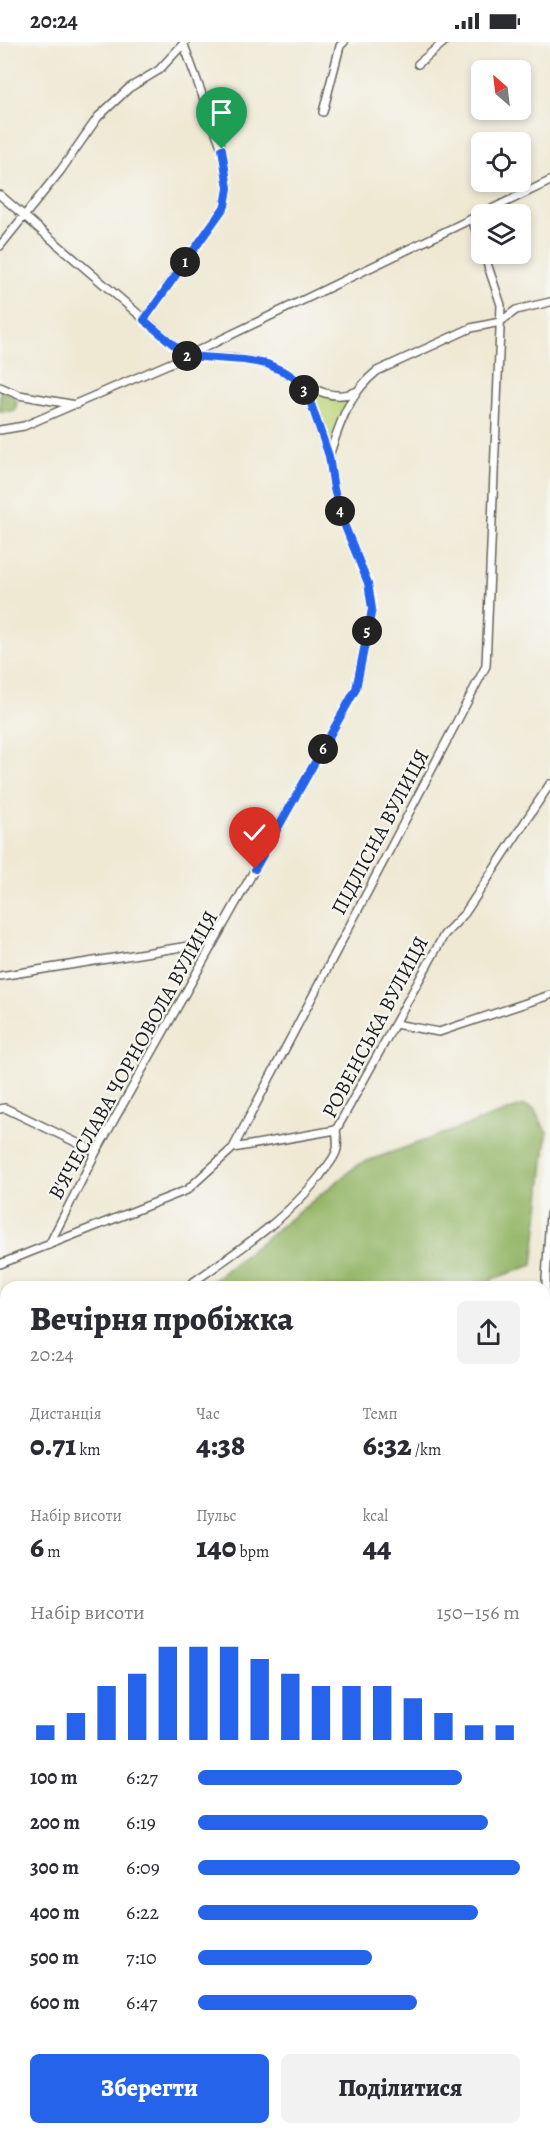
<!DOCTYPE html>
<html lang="uk">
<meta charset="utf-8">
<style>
:root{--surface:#fff;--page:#f2f2f3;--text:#2b2b33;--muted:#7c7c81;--accent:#2563eb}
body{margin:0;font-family:Alegreya,serif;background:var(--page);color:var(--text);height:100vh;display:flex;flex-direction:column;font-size:22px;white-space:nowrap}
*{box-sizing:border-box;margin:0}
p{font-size:20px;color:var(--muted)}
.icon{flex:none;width:33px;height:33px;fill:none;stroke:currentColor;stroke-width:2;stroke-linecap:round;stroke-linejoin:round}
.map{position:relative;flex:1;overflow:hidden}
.panel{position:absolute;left:0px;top:1239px;width:550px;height:854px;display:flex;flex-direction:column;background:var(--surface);border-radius:18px 18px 0 0;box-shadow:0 3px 9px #0003}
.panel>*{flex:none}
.needle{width:39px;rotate:332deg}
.buttons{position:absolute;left:471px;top:18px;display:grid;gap:12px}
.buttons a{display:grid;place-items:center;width:60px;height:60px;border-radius:9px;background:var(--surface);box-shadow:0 3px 9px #0003;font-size:30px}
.pin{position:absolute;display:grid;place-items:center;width:51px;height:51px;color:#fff;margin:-62px -26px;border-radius:50% 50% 50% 0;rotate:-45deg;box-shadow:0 0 6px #0007}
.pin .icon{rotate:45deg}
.km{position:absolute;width:30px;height:30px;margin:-15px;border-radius:50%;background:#222;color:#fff;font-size:16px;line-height:30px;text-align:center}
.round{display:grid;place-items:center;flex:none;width:63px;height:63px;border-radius:9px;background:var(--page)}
.summary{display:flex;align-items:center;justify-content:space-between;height:102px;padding:0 30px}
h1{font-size:33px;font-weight:800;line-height:45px}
.figures{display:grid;grid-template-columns:repeat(3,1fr);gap:9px;height:102px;padding:6px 30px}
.figures div{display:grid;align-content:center}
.figures b{font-size:30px;font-weight:800}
.figures small{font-size:16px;font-weight:400}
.figures p{font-size:16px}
.chart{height:168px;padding:12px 30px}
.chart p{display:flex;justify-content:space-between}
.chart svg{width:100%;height:108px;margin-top:6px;stroke:var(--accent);stroke-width:6}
.primary-button{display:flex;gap:12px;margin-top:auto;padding:12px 30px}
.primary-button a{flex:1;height:69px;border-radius:9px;background:var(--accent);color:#fff;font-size:24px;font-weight:800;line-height:69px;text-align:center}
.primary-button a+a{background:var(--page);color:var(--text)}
ul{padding:0 30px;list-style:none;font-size:20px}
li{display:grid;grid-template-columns:96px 72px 1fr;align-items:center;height:45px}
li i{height:15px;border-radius:8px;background:var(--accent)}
.status{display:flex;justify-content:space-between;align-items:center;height:42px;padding:0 30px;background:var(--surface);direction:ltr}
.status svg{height:16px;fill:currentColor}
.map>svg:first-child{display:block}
</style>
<div class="status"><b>20:24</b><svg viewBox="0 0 49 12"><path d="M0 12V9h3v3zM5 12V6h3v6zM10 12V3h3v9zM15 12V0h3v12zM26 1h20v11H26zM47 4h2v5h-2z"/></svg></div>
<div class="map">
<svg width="550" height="2092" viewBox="0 0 550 2092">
<rect width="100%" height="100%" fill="#f6f6f2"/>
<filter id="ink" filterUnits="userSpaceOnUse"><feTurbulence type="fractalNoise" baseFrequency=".0167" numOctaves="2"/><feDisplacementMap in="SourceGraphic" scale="12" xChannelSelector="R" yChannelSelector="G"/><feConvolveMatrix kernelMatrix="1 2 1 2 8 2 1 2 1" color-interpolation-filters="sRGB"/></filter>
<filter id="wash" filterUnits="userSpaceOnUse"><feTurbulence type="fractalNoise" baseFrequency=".008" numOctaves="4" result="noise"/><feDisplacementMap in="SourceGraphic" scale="24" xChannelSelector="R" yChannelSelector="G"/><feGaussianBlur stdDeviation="1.35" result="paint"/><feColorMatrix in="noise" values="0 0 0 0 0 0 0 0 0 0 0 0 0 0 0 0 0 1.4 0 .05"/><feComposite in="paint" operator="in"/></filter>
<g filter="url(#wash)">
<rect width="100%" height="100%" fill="#efe9d4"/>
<!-- industrial -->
<path fill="#c0c2dd" d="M 0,1374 L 6,1374 L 6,1528 L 0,1511 Z"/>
<!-- green -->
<path fill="#bed67b" stroke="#6d794c" stroke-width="1.5" d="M 301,341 L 341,354 L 355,350 L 329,414 Z"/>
<!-- forest -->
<path fill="#96b76b" stroke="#596a44" stroke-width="1.5" d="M 0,348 L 12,353 L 17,359 L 15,369 L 0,369 Z
M 524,1063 L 534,1067 L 547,1091 L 533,1223 L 492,1237 L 490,1245 L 205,1245 L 359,1122 Z
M 0,1545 L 6,1557 L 6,2086 L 544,2086 L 545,1703 L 550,1711 L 550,2092 L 0,2092 Z"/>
</g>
<g filter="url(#ink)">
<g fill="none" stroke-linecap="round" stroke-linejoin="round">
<defs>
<path id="street" d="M 418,22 L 444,0
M 323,70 L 340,4 L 344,0
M 0,153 L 187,314
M 472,177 L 482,206
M 0,204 L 61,128 L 98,75 L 129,46 L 159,28 L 185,0
M 144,278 L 225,164 L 228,146 L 222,107 L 184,3
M 189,314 C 214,316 240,315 265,322 C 295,329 321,364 355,350
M 0,345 L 19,353 L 76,363
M 0,388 L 24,384 L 187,314 L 550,139
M 329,414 C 340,381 349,351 377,329 L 471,286 L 500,280 L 516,268 L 550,260
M 0,934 L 214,900
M 395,982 L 439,990 L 550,953
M 0,1067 L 5,1066 L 96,1110
M 233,1106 L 336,1088
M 49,1203 L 96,1110 L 356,647 L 372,567 L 368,541 L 342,477 L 334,447 L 329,414 L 309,356 L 301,341
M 0,1222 L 187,1148 L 233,1106 L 486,624 L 501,263 L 484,212
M 186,1245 C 233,1212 284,1180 320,1134 C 326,1125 335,1117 337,1107 C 338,1101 337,1094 336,1088 L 444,893 L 465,871 L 550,742
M 0,1355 L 6,1355
M 544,1412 L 546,1237 L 550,1172
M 544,1593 L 550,1593"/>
</defs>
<!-- street casing -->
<use href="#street" stroke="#66645c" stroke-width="10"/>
<!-- street -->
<use href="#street" stroke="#fff" stroke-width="7"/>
</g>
</g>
<g fill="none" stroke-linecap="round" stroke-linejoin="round" filter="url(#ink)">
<defs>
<path id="route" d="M 222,107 L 228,146 L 225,164 L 144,278 L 187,314 L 244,318 L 267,322 L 287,331 L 301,341 L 309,356 L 329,414 L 334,447 L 342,477 L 368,541 L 372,567 L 356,647 L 255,827"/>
</defs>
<!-- route casing -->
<use href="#route" stroke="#fff" stroke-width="12"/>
<!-- route -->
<use href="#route" stroke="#2563eb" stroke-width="8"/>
</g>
<g text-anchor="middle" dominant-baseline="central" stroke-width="4.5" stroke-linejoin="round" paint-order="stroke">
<!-- street labels -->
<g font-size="21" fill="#1c1c1c" stroke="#f6f6f2">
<text transform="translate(380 790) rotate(-62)">ПІДЛІСНА ВУЛИЦЯ</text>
<text transform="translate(375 985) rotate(-62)">РОВЕНСЬКА ВУЛИЦЯ</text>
<text transform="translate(133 1013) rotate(-61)">В'ЯЧЕСЛАВА ЧОРНОВОЛА ВУЛИЦЯ</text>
</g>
</g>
</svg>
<div class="buttons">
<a><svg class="needle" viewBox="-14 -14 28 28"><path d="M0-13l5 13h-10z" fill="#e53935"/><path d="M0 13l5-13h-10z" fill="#7c7c81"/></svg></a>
<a><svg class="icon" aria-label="locate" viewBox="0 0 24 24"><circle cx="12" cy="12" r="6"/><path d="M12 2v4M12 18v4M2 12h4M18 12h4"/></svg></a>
<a><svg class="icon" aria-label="layers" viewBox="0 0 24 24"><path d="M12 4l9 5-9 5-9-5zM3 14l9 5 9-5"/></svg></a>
</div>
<div class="pin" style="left:222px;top:107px;background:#1e9e55"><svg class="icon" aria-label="arrive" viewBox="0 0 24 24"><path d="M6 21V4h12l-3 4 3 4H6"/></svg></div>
<div class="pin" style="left:255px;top:827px;background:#d93025"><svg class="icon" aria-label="check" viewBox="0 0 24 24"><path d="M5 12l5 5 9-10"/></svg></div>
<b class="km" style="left:185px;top:220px">1</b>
<b class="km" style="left:187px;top:314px">2</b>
<b class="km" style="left:304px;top:348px">3</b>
<b class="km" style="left:340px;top:469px">4</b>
<b class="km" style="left:367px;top:589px">5</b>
<b class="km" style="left:323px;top:707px">6</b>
<section class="panel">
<div class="summary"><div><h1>Вечірня пробіжка</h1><p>20:24</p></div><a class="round"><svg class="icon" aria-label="share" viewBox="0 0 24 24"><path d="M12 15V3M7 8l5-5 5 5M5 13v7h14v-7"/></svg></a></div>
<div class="figures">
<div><p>Дистанція</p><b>0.71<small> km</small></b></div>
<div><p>Час</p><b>4:38</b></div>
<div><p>Темп</p><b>6:32<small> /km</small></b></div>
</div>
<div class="figures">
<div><p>Набір висоти</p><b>6<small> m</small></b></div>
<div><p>Пульс</p><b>140<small> bpm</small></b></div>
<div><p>kcal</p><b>44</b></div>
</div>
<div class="chart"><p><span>Набір висоти</span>150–156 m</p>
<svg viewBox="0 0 160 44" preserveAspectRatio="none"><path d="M5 44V38M15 44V33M25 44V22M35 44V17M45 44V6M55 44V6M65 44V6M75 44V11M85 44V17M95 44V22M105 44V22M115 44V22M125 44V27M135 44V33M145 44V38M155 44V38"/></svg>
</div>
<ul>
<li><b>100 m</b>6:27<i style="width:82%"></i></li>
<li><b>200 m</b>6:19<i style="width:90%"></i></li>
<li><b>300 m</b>6:09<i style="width:100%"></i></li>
<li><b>400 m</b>6:22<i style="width:87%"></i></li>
<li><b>500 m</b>7:10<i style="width:54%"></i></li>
<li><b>600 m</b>6:47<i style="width:68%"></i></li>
</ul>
<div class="primary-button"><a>Зберегти</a><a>Поділитися</a></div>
</section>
</div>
